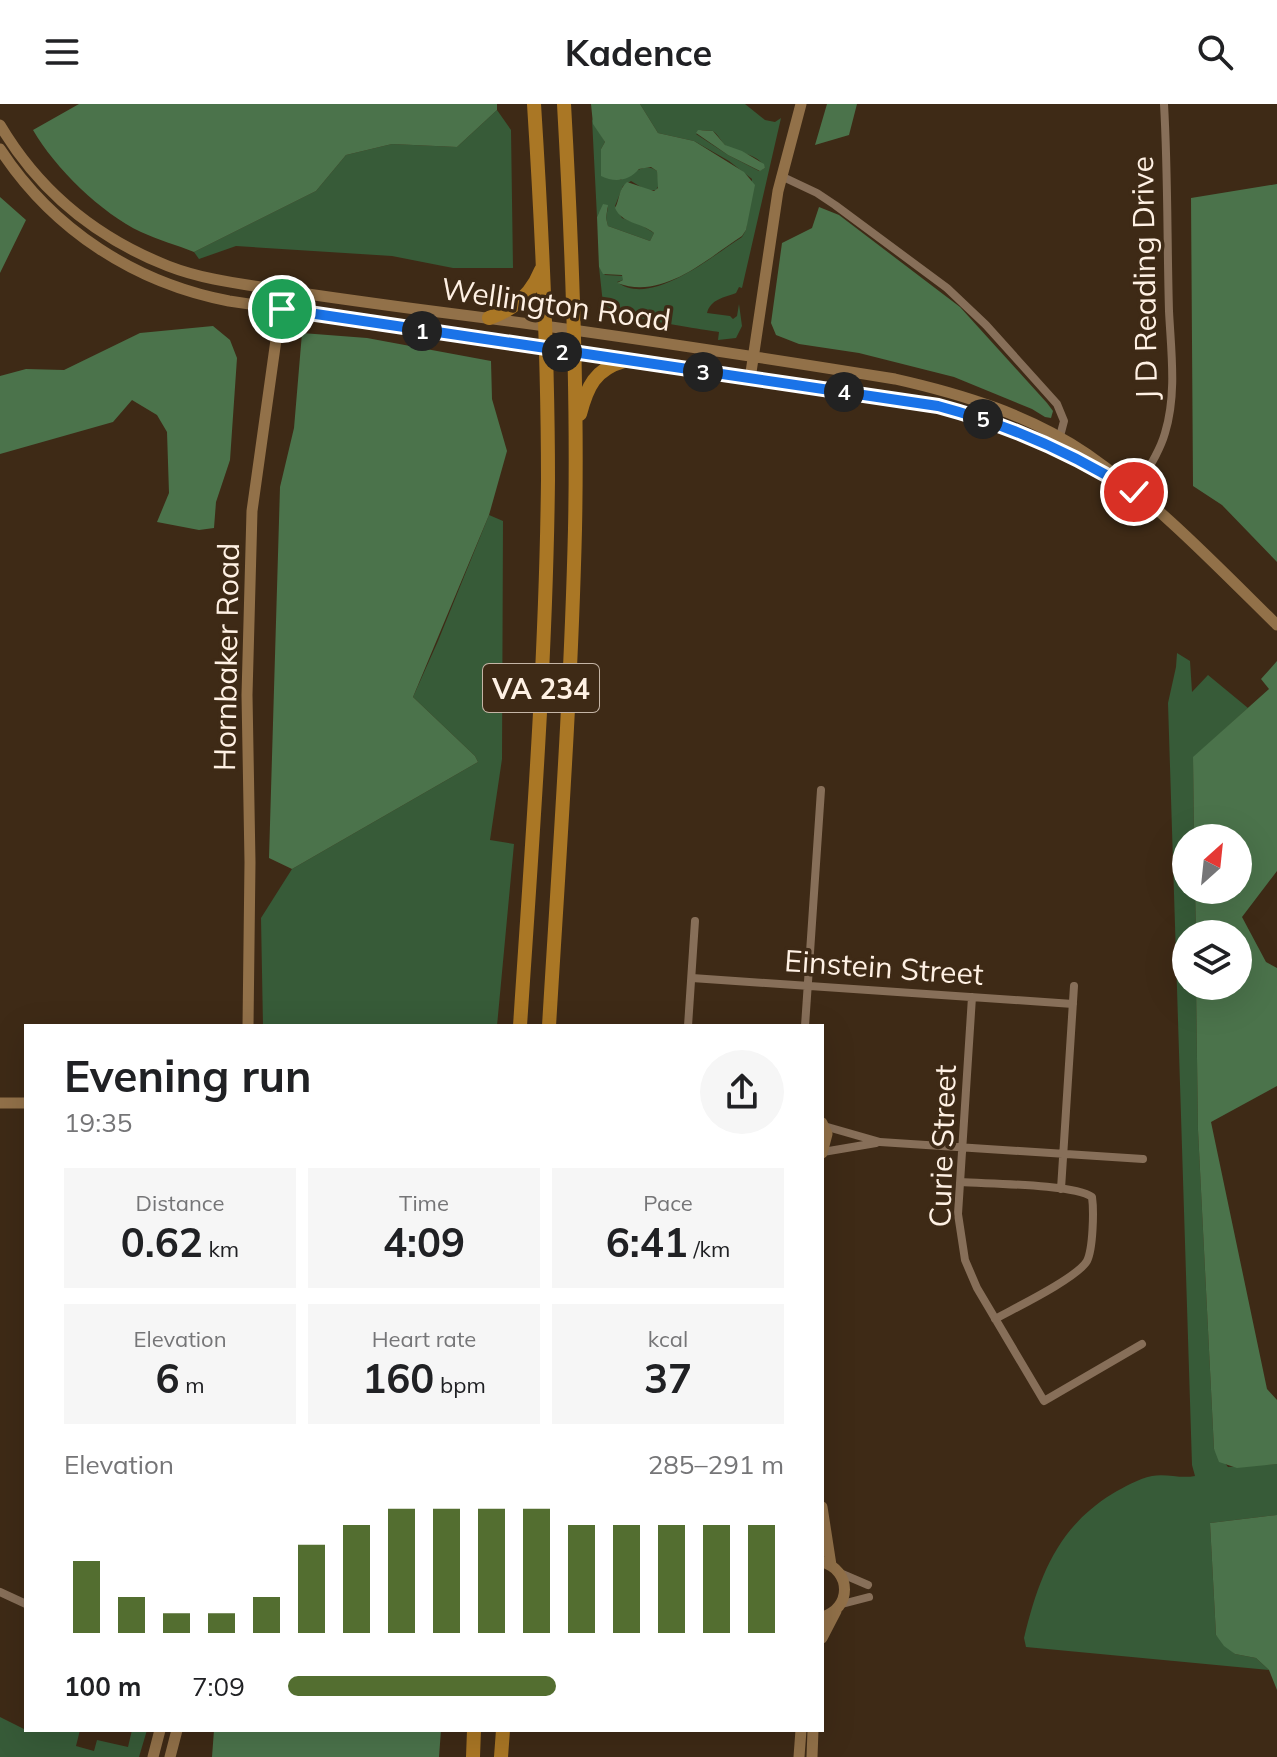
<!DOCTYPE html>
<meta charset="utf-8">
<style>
:root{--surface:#fff;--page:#f6f6f6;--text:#202124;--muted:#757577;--accent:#536e30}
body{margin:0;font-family:Mulish,sans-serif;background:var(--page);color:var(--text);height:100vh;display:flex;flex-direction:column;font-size:30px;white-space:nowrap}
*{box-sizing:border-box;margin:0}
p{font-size:26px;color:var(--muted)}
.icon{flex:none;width:44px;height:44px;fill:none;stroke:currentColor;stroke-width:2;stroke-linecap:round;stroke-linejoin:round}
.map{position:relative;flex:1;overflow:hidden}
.panel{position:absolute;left:24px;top:920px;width:800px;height:708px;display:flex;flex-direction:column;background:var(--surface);border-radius:0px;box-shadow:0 8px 32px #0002}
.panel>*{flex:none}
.needle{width:52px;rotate:27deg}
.buttons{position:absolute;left:1172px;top:720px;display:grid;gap:16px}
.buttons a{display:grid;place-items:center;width:80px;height:80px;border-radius:50%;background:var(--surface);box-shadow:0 8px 32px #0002;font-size:40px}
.pin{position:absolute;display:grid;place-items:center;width:68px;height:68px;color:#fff;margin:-34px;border:4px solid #fff;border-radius:50%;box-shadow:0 2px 8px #0007}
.km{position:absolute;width:40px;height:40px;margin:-20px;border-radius:50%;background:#222;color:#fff;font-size:22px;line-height:40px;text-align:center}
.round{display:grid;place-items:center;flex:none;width:84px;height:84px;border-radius:42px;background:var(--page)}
.head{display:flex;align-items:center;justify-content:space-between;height:136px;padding:0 40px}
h1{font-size:44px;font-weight:700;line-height:60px}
.stats{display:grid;grid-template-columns:repeat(3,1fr);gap:12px;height:136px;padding:8px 40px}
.stats div{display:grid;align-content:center;border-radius:0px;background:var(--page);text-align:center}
.stats b{font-size:40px;font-weight:700}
.stats small{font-size:22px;font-weight:400}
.stats p{font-size:22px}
.chart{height:224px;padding:16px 40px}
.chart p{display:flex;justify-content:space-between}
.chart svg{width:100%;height:144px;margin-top:8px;stroke:var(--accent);stroke-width:6}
ul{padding:0 40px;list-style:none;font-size:26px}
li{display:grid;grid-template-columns:128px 96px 1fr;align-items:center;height:60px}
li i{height:20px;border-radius:10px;background:var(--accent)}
header{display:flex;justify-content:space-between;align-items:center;height:104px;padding:0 40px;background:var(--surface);font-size:36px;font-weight:700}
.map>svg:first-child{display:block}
</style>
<header><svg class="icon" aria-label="menu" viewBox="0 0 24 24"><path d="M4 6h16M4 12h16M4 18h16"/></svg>Kadence<svg class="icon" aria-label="search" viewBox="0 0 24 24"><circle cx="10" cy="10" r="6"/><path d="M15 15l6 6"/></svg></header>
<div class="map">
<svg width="1277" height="1653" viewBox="0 0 1277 1653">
<rect width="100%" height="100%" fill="#3e2a16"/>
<!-- green -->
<path fill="#375b38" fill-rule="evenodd" d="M 640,0 L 745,0 L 765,16 L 775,18 L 781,14 L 742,184 L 739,183 L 736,189 C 723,194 711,195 707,209 L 730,212 L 733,215 L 737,212 L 739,200 L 742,222 L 736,234 L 718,236 L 719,228 C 695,224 618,214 603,200 L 599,163 L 605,171 L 624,172 L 623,176 L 617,178 C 651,204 712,152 742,133 L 746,126 L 752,75 L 729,57 L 694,37 L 658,29 ZM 702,26 L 713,27 C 719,31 721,38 726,42 C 739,50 758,49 765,64 L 759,67 L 728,51 L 696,30 Z
M 497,6 L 511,26 L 513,164 L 453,164 L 392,152 L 236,142 L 199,155 L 194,148 L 316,87 L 346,51 L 392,40 L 457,43 Z
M 592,15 L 605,38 L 601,45 L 620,76 C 632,71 644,57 657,67 L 659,81 L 656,86 L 646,86 L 631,77 L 623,82 L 615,102 L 622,114 L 641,121 L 654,129 L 650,137 L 608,122 L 606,114 L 608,103 L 599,109 L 597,113 Z
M 489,411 L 503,417 L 502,655 L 490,736 L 514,740 L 497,922 L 263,922 L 261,814 L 292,765 L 478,658 L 475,652 L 413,593 L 438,537 Z
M 1177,549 L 1190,557 L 1192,588 L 1208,571 L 1248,604 L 1193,654 L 1194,734 L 1186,734 L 1186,786 L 1195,786 L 1196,830 L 1186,830 L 1186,882 L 1196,882 L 1198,1026 L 1214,1345 L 1228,1363 L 1277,1360 L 1277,1411 L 1210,1419 L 1216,1531 L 1235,1550 L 1256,1554 L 1269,1566 L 1026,1543 L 1024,1534 C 1039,1473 1057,1424 1112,1390 C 1124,1383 1138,1375 1152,1372 C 1166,1369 1180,1375 1195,1372 L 1192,1361 L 1168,599 L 1176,563 Z
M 0,1613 L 26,1626 L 80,1626 L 76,1642 L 94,1647 L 97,1636 L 128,1643 L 132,1626 L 147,1626 L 139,1653 L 0,1653 Z"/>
<!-- forest -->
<path fill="#4b734b" d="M 79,0 L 497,0 L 497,6 L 457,43 L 392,40 L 346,51 L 316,87 L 194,148 C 177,141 158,136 141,128 C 101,109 55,64 33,26 Z
M 591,0 L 640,0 L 658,29 L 694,37 L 744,68 L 755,81 L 746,126 L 742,132 C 704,157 663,196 617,179 L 623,176 L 622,171 L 603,170 L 599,163 L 597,113 L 603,100 L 608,101 L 606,114 L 608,122 L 650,137 L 654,129 C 641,118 622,120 615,104 C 620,95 618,86 627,78 L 654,87 L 658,84 L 657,67 L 651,63 L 639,65 C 629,77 615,79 601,72 L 601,45 L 605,38 L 593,20 Z
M 827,0 L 857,0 L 849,31 L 815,41 Z
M 698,26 L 713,27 L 725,41 L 742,47 L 764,60 L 765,64 L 760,67 L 728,51 L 696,29 Z
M 1277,80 L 1277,458 L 1222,401 L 1193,382 L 1191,94 Z
M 0,93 L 26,116 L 0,169 Z
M 819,103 L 839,111 L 960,203 L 1047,299 L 1053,307 L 1051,314 L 1045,313 L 1032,305 L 954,273 L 859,249 L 799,240 L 776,231 L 771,219 L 782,139 L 812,124 Z
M 213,222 L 230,236 L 237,254 L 230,356 L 216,398 L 214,424 L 199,426 L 157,418 L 169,389 L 167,328 L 157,311 L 132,296 L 113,318 L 0,350 L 0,272 L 26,265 L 64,266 L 140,229 Z
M 302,229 L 367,234 L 491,257 L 492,295 L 507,347 L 489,411 L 413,593 L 475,652 L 478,658 L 292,765 L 269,754 L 280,383 L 294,324 Z
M 1277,557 L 1277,767 L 1242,813 L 1266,858 L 1277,864 L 1277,982 L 1211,1018 L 1267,1285 L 1277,1296 L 1277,1360 L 1237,1364 L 1219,1358 L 1214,1345 L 1198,1026 L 1196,882 L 1238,882 L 1238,830 L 1196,830 L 1195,786 L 1238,786 L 1238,734 L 1194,734 L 1193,653 L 1269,585 L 1261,575 Z
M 1277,1411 L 1277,1586 L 1269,1566 L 1256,1554 L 1235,1550 L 1224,1542 L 1216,1531 L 1210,1419 Z
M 214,1626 L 441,1626 L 439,1653 L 212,1653 Z"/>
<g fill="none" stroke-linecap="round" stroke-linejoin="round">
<!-- street -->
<path stroke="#876f59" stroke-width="8" d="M 781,72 L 817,89 L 835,101 L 947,184 L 986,221 L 1057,300 L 1064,317 L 1059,336
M 1134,388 C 1145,369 1159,350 1165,329 C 1177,290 1171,247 1169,207 C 1167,138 1168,69 1164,0
M 692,874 L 1073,900
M 972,893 L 958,1110 L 965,1156 L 977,1184 L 1044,1297 L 1142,1240
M 688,922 L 695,817
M 805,922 L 821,686
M 824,1022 L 880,1038 L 1143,1055
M 823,1048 L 876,1039
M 961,1078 C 987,1080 1074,1080 1092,1093 C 1094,1107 1093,1145 1087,1157 C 1077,1174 1015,1204 995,1215
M 1061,1085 L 1074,882
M 840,1469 L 868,1481
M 0,1488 L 26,1500
M 842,1500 L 869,1493"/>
<!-- secondary -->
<path stroke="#927149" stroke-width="11" d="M 0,21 C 39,87 97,134 168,162 C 204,176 242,180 280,186 C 335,194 391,202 447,209 C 597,228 746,251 895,275 C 962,290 1030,311 1087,350 C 1156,398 1217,462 1277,521
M 0,45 C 53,126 135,179 229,197 L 938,302 L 1029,332 L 1096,365
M 750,275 L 778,87 L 801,0
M 248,922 L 250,758 L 247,591 L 252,407 L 283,186
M 0,999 L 26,999
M 822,1019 L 827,1030 L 822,1049
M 822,1403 L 831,1461
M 822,1458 C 852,1466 852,1505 822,1513
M 822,1534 L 836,1507
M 153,1653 L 160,1626
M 170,1653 L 177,1626
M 799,1653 L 801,1626
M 812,1653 L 813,1626"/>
<!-- highway -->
<path stroke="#aa7725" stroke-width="14" d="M 489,214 C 513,206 531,191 541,166
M 580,310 C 587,283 595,265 624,257
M 520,922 C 532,740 546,558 548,376 C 548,251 542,125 534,0
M 549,922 C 559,756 571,591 575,425 C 578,283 572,141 564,0
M 473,1653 L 474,1626
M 501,1653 L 503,1626"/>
</g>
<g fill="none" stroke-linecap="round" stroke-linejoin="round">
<defs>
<path id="route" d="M 282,205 L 938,302 C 1009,321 1073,349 1134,388"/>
</defs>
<!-- route casing -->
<use href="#route" stroke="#fff" stroke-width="16"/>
<!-- route -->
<use href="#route" stroke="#1a73e8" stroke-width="10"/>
</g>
<g text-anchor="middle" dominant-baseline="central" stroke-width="7" stroke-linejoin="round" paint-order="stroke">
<!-- shield labels -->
<rect fill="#3e2a16" stroke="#c5b5a6" stroke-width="2" x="483" y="560" width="116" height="48" rx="6"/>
<g font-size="28" font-weight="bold" fill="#fff1e4">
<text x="541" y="584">VA 234</text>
</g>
<!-- street labels -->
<g font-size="30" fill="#fff1e4" stroke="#3e2a16">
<text transform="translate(1144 174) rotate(-91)">J D Reading Drive</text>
<text transform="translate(556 200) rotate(8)">Wellington Road</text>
<text transform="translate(226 553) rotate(-89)">Hornbaker Road</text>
<text transform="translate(884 863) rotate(4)">Einstein Street</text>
<text transform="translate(942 1042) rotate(-88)">Curie Street</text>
</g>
</g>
</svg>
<div class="buttons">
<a><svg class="needle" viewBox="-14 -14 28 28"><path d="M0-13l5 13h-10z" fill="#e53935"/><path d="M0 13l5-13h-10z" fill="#757577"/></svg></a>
<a><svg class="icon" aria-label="layers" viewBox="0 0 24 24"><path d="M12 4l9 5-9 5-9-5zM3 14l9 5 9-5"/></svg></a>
</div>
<div class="pin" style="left:282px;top:205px;background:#1e9e55"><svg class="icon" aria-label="arrive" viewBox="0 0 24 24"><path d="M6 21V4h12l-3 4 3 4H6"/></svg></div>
<div class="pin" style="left:1134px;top:388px;background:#d93025"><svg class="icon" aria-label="check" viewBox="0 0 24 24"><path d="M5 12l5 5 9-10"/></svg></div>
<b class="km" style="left:422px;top:227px">1</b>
<b class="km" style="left:562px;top:248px">2</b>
<b class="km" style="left:703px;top:268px">3</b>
<b class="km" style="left:844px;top:288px">4</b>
<b class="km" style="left:983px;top:315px">5</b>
<section class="panel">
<div class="head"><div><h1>Evening run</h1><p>19:35</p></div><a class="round"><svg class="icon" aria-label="share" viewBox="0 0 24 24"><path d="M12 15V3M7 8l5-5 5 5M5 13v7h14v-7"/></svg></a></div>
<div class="stats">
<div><p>Distance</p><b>0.62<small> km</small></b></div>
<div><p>Time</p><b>4:09</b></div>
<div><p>Pace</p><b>6:41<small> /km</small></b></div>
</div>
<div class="stats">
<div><p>Elevation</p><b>6<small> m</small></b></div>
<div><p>Heart rate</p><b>160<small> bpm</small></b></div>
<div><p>kcal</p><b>37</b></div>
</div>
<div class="chart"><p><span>Elevation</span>285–291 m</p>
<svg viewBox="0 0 160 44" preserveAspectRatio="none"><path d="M5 44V22M15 44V33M25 44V38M35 44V38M45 44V33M55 44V17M65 44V11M75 44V6M85 44V6M95 44V6M105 44V6M115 44V11M125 44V11M135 44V11M145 44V11M155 44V11"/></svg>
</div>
<ul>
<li><b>100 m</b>7:09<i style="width:54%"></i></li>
</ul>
</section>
</div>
